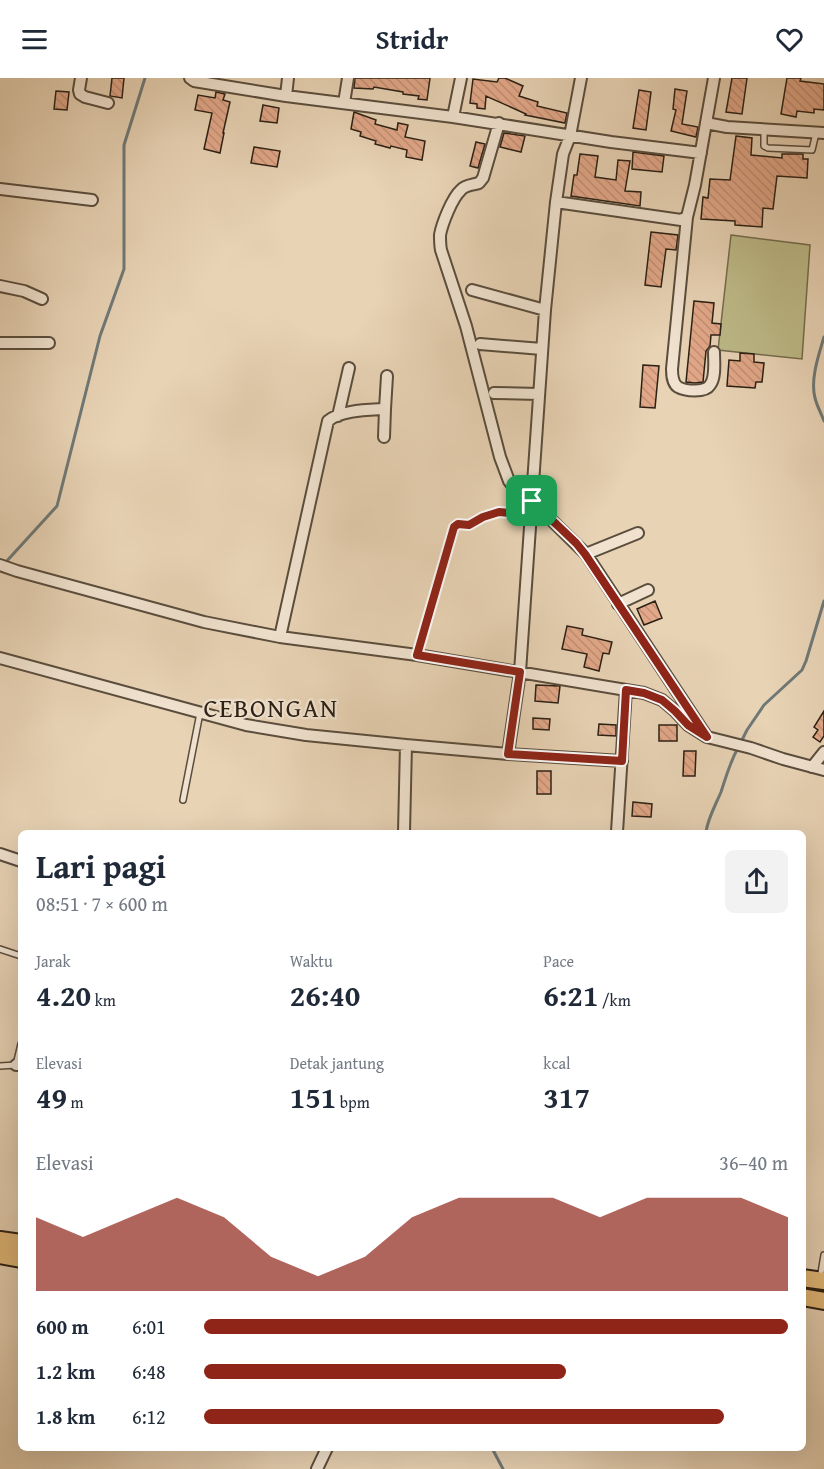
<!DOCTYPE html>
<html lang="id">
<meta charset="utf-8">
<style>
:root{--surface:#fff;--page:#f2f2f3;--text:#1f2937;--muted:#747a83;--accent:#8f2418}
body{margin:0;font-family:"Gentium Book Plus",serif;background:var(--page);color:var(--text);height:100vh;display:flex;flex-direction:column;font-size:22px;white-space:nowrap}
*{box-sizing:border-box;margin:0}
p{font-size:20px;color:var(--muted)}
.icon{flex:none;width:33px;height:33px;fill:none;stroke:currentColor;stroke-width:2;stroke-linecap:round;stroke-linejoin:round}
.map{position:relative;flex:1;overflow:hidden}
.details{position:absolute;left:18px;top:752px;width:788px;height:621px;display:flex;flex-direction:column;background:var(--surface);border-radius:9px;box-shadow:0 6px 24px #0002}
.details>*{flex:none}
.pin{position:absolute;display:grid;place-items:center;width:51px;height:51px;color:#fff;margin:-26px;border-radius:12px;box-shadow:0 3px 9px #0006}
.round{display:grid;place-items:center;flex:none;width:63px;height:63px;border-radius:9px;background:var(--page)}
.overview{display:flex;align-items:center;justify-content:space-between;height:102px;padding:0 18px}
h1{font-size:33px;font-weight:700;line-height:45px}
.figures{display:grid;grid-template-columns:repeat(3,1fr);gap:9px;height:102px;padding:6px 18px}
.figures div{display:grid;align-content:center}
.figures b{font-size:30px;font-weight:700}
.figures small{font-size:16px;font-weight:400}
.figures p{font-size:16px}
.chart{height:168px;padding:12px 18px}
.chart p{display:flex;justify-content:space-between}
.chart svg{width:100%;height:108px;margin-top:6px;fill:var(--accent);opacity:.7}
ul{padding:0 18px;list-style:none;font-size:20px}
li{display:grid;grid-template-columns:96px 72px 1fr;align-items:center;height:45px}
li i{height:15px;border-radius:8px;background:var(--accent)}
header{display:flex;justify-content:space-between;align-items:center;height:78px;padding:0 18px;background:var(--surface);font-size:27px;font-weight:700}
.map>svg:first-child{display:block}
</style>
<header><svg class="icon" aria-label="menu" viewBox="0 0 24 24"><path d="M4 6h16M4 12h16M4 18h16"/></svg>Stridr<svg class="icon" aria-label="heart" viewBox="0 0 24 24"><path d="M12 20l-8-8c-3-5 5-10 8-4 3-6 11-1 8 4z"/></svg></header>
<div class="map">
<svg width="824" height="1391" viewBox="0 0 824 1391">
<defs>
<pattern id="building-back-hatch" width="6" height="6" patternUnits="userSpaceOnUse" patternTransform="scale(1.5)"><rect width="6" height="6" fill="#e2a889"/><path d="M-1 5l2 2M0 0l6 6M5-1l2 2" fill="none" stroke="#c29075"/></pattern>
</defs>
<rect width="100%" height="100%" fill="#e8d3b5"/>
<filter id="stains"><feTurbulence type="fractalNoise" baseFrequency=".00333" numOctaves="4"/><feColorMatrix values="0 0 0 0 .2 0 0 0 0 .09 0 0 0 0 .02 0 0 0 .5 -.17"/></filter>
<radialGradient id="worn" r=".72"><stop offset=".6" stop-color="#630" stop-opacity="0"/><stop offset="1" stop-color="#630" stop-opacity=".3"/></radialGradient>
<!-- park -->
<path fill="#bdba88" stroke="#746d4e" stroke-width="1.5" d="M 731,157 L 810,167 L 802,281 L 718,272 Z"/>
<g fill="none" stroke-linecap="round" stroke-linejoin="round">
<!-- stream -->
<path stroke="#6f7977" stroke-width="3" d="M 824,259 C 819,276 810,301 815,320 C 817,328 821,335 824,343
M 5,485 L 57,428 L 100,258 L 124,191 L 124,67 L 145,0
M 741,664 L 747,652 L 764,627 L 802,592 L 806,583 L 824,523
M 706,754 C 708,740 715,728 721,714 C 726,699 730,684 738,670
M 493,1370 L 493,1372 L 503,1391"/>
</g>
<!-- building -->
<path fill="url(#building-back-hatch)" stroke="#2b2015" stroke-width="1.5" d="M 112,0 L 124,0 L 122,20 L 110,18 Z
M 355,0 L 430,0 L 427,22 L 418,21 L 419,18 L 403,16 L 403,14 L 374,9 L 373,11 L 354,10 Z
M 499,0 L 505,0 L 523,8 L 519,18 L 538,24 L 537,28 L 567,35 L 565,45 L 525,37 L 526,36 L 486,18 L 485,31 L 477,30 L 477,26 L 470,25 L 473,1 L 497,4 Z
M 732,0 L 747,0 L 742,36 L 726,34 Z
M 787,0 L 801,0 L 800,3 L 824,6 L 824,32 L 814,31 L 814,35 L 797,33 L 796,39 L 781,36 Z
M 675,11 L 687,13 L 682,46 L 698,49 L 696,59 L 671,53 L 676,32 L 673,31 Z
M 639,12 L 651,14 L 646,52 L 633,50 Z
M 56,13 L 69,14 L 67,32 L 54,31 Z
M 216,14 L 225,16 L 223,22 L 230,24 L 223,55 L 224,55 L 220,75 L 204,71 L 212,35 L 195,32 L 198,17 L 215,20 Z
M 263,27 L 279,30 L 277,45 L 260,43 Z
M 354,34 L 376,42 L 375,46 L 397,52 L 398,45 L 408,47 L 405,59 L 425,63 L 422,82 L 406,79 L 407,72 L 391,68 L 390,70 L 375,66 L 376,63 L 360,58 L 361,54 L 351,51 Z
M 504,55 L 525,58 L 521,74 L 500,69 Z
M 736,58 L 752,60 L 751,77 L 782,80 L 782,76 L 803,76 L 803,81 L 808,81 L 807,100 L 777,98 L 773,131 L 763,130 L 762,149 L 735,147 L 735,143 L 701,141 L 703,119 L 708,120 L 710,101 L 730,102 Z
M 476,64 L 485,66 L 478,90 L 470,88 Z
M 254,69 L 280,73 L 277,89 L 251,85 Z
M 633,74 L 664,78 L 662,94 L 632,91 Z
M 580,76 L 598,78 L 595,99 L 616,102 L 618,82 L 630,83 L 625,113 L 641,114 L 640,128 L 571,118 L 574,97 L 577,97 Z
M 651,154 L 678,157 L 676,172 L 666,171 L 661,209 L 645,207 Z
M 694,223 L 714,225 L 712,245 L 721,246 L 720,257 L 711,257 L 710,268 L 706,273 L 703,304 L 695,305 L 686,304 Z
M 740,275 L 754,276 L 754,284 L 764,285 L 762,304 L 756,304 L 755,310 L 727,308 L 729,282 L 740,283 Z
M 643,287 L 659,288 L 655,330 L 640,329 Z
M 655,523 L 662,540 L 644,547 L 637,531 Z
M 567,548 L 583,551 L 582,557 L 612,564 L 609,576 L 603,575 L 599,593 L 584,589 L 587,576 L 562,571 Z
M 536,607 L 560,608 L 558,625 L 535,623 Z
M 824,633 L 824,658 L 820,664 L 813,659 L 818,652 L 814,649 Z
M 533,640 L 550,641 L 549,652 L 533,651 Z
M 599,646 L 616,647 L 616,658 L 598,657 Z
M 659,647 L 677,647 L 677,663 L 659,663 Z
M 684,673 L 696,673 L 695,698 L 683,698 Z
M 537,693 L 551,693 L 551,716 L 537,716 Z
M 633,724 L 652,726 L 651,739 L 632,738 Z"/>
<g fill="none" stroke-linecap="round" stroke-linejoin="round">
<defs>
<path id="service" d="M 764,52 L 764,68 L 768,70 L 812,72 L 816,55
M 417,577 L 454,449 L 458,446 L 469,447 L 483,439 L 499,434 L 531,437
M 183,722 L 200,635
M 0,871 L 21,878
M 0,988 L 16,987 L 21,966
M 820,1201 L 824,1177"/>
<path id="minor" d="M 81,0 L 79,12 L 80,16 L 85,19 L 108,25
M 190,0 L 194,3 L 286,18 L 453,39 L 611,64 L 701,75
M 286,18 L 288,0
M 344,25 L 348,0
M 453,39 L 461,0
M 499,45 L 483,100 L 479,105 C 473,107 465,107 461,112 C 452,120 442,146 440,157 C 440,162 440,167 441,172 L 466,248 L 500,379 L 509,403 L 516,412 L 532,423 L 586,476 L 705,656
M 706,45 L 714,0
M 0,111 L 92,122
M 556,124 L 681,142 L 687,139 L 695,107 L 706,45 L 727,49 L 824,55
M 687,139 L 672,291 C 672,296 672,305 678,309 C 685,313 705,315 710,307 C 716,300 714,283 714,274
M 0,208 L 24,213 L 42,221
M 472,212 L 545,232
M 0,265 L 49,265
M 480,266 L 542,271
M 494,315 L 539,316
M 338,338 L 349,290
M 384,359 L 385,331
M 586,476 L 638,455
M 0,487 L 17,493 L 204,544 L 280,559 L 417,577 L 644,615 L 662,622 L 675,633 L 688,647 L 707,659 L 751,670 L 783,681 L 824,692
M 618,526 L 648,512
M 280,559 L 328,343 C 340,332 369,332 385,331 L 387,298
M 0,580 L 246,647 L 306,657 L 406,667
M 508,676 L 622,683
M 812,689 L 824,674
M 404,754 L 406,667 L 508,676 L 520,594 L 545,232 L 556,124 L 563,76 L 570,58 L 581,0
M 617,754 L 626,612
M 0,776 L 21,783
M 16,987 L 21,987
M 317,1391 L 327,1370"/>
<path id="trunk" d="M 0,1162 L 21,1165
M 0,1177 L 21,1181
M 802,1200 L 824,1203
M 802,1219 L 824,1223"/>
</defs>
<!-- service casing -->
<use href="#service" stroke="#5a4d3d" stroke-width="8"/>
<!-- minor casing -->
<use href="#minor" stroke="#5a4d3d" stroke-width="14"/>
<!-- trunk casing -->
<use href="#trunk" stroke="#2b2015" stroke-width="20"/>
<!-- service -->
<use href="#service" stroke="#f0e2cf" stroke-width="5"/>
<!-- minor -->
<use href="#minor" stroke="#f0e2cf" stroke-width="10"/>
<!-- trunk -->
<use href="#trunk" stroke="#e4ba7a" stroke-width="16"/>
</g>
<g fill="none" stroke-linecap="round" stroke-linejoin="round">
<defs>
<path id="route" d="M 532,423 L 576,465 L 585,476 L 707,659 L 688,647 L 675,633 L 662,622 L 644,615 L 626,612 L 622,683 L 508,676 L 520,594 L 417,577 L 454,449 L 458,446 L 469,447 L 483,439 L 499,434 L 531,437 Z"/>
</defs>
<!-- route casing -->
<use href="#route" stroke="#fff" stroke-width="12"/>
<!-- route -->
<use href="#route" stroke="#8f2418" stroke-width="8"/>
</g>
<g text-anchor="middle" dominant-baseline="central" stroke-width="4.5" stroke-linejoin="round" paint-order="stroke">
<!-- quarter labels -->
<g font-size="26" letter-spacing="1.5" fill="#2b2015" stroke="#f0e2cf">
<text x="271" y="629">CEBONGAN</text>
</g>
</g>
<rect width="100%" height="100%" filter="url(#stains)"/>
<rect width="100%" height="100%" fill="url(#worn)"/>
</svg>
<div class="pin" style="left:532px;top:423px;background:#1e9e55"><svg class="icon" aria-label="arrive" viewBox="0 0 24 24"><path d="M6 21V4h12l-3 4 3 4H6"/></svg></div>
<section class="details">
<div class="overview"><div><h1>Lari pagi</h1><p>08:51 · 7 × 600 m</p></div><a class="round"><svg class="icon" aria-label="share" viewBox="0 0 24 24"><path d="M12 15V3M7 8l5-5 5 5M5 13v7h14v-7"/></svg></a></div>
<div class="figures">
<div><p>Jarak</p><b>4.20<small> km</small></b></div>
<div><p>Waktu</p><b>26:40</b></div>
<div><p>Pace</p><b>6:21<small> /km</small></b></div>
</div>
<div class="figures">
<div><p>Elevasi</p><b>49<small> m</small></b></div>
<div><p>Detak jantung</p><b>151<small> bpm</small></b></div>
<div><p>kcal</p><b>317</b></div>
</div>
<div class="chart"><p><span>Elevasi</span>36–40 m</p>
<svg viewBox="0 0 160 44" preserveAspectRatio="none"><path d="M0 44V14L10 22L20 14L30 6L40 14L50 30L60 38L70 30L80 14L90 6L100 6L110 6L120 14L130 6L140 6L150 6L160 14V44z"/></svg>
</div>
<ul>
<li><b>600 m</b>6:01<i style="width:100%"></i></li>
<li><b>1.2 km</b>6:48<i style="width:62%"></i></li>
<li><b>1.8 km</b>6:12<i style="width:89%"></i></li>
</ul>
</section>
</div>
